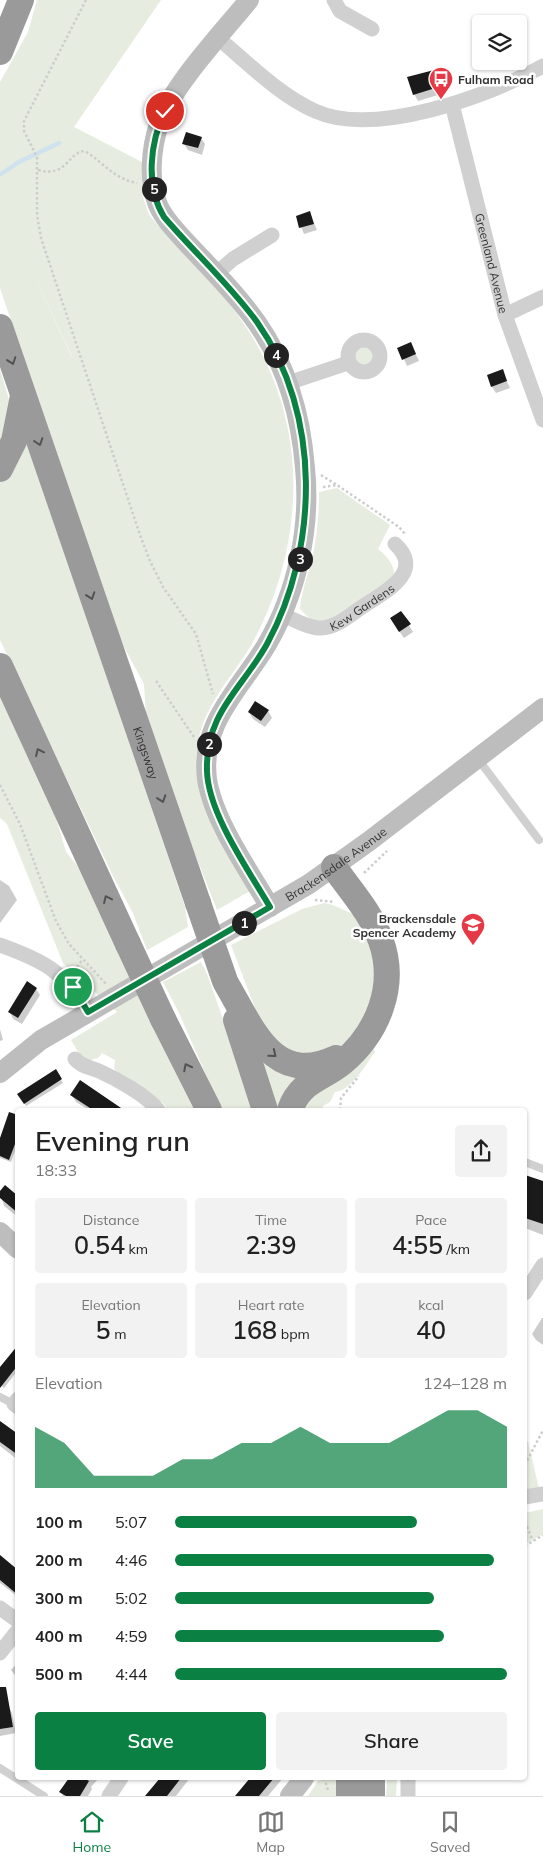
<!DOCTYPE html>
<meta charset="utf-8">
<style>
:root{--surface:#fff;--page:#f2f2f2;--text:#222;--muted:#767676;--line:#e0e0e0;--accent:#0b8043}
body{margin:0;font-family:Mulish,sans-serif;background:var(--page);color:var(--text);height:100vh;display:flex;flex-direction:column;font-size:19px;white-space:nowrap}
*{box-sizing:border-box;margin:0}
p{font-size:16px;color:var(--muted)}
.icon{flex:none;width:28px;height:28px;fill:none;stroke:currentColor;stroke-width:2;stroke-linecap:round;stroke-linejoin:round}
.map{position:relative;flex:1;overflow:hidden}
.panel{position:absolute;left:15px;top:1108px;width:512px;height:672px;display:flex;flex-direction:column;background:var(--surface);border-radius:5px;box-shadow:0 1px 4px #0004}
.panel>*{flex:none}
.tools{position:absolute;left:472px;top:15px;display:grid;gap:10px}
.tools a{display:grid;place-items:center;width:55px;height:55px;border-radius:5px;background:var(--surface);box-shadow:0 1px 4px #0004;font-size:25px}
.pin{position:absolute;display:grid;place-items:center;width:42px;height:42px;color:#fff;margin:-21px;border:2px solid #fff;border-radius:50%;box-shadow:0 1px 5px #0007}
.km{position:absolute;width:25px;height:25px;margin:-12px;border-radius:50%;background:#222;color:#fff;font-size:14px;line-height:25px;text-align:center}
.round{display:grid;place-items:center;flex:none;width:52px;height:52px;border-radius:5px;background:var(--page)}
.head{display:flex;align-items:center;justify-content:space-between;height:85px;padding:0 20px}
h1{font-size:28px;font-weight:600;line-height:38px}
.figures{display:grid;grid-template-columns:repeat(3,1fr);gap:8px;height:85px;padding:5px 20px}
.figures div{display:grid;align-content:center;border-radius:5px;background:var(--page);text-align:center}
.figures b{font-size:25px;font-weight:600}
.figures small{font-size:14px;font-weight:400}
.figures p{font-size:14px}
.chart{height:140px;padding:10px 20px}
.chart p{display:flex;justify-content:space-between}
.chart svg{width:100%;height:90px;margin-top:5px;fill:var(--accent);opacity:.7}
.primary-button{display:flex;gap:10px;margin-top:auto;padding:10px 20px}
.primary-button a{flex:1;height:58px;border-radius:5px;background:var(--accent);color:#fff;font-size:20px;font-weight:600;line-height:58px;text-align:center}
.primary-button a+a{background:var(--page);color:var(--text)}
ul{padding:0 20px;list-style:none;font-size:16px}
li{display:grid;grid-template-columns:80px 60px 1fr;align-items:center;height:38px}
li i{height:12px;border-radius:6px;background:var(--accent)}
.tab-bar{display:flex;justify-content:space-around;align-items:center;height:70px;border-top:1px solid var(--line);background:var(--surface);font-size:14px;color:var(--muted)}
.tab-bar a{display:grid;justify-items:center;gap:2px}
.tab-bar .selected{color:var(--accent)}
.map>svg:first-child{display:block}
</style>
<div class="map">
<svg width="543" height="1796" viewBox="0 0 543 1796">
<rect width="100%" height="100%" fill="#fff"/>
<!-- green -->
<path fill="#e6ecdf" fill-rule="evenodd" d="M 37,0 L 161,0 L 74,127 L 142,162 L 142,194 L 149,215 C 182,252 221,288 248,330 C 309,424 306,542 254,640 C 236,674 198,709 198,750 C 198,758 197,768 199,776 C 203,788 210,800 215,811 C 226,837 238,864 250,891 L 217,910 L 147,732 L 144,684 L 116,632 L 0,288 L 0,82 L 28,32 ZM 19,244 L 72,356 L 72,357 Z
M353 356a10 10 0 1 1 20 0a10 10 0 1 1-20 0Z
M 0,369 L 10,403 L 0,448 Z
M 27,440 L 185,907 L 188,927 L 147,950 L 133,913 L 113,876 L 0,640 L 0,479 Z
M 337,488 L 390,525 L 378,549 C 388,557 393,563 395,576 C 379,588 339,622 320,621 C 311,621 306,615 300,609 C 301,592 308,576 312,559 C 317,537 319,515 319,492 Z
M 0,692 L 54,811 L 66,852 L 96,888 L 195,1110 L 167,1110 L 164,1104 L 119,1075 L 114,1068 L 115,1060 L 102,1053 L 98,1058 L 84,1062 L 71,1040 L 117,1012 L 63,963 L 7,824 L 0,818 Z
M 324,903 L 333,905 L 355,915 L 365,932 L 375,961 L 372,1006 L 345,1045 L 312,1061 L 266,1037 L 231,945 L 302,909 Z
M 201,962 L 206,971 L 255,1110 L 221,1110 L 180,1015 L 163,982 Z
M 256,1044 L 304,1072 L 286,1105 L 274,1110 Z
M 372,1044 L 375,1052 C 366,1064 351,1091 335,1092 L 330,1102 L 323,1106 L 323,1110 L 295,1110 Z
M 528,1441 L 539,1489 L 525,1492 L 525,1445 Z
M 543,1509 L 543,1534 L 525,1544 L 525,1513 Z
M 320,1778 L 339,1778 L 339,1796 L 308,1796 Z
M 387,1778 L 397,1778 L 396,1796 L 386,1796 Z"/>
<!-- shadow -->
<path fill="#0003" d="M 437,70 L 445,93 L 418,101 L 414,94 Z
M 201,138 L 205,144 L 202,155 L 188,150 L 184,144 Z
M 310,213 L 317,230 L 304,234 L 297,217 Z
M 414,350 L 419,361 L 407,366 L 404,359 Z
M 502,371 L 510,388 L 496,393 L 492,387 Z
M 401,612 L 413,632 L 404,638 L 395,625 Z
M 268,711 L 272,718 L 265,727 L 253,719 L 249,712 Z
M 0,880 L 9,886 L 17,900 L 0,923 Z
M 36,989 L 40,995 L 22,1024 L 13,1019 L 10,1012 Z
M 0,1029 L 3,1040 L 0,1041 Z
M 55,1070 L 63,1083 L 26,1106 L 19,1094 Z
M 72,1095 L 123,1110 L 89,1110 L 76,1102 Z
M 18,1116 L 18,1143 L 11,1162 L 0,1158 L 0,1141 Z
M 525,1176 L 543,1182 L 543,1235 L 525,1228 Z
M 0,1193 L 18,1198 L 18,1217 L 4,1206 Z
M 542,1318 L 543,1318 L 543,1345 L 536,1340 L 532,1334 Z
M 18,1347 L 18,1370 L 4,1388 L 0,1385 L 0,1369 Z
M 0,1423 L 18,1436 L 18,1460 L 0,1446 Z
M 0,1555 L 18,1571 L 18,1597 L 0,1583 Z
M 18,1662 L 18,1679 L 11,1670 Z
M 9,1707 L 12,1713 L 16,1733 L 0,1736 L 0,1708 Z
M 71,1778 L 99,1778 L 91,1787 L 92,1789 L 88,1796 L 63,1796 L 61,1792 Z
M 161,1778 L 190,1778 L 176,1796 L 146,1796 Z
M 251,1778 L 283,1778 L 268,1796 L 237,1796 Z"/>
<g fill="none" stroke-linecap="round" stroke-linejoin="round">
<!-- stream -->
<path stroke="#cfe2ee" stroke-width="4.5" d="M 1,174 L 19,162 L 59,143"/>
</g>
<!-- building -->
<path fill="#1a1a1a" d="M 438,69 L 442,86 L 413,95 L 407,77 Z
M 186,132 L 202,137 L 198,148 L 182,144 Z
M 310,211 L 314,224 L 299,228 L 296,216 Z
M 411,342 L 416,354 L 402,360 L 397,348 Z
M 503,369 L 507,381 L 491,387 L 487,375 Z
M 401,611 L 411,624 L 399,632 L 390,618 Z
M 255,701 L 269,710 L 261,721 L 248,712 Z
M 27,981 L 37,988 L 18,1018 L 8,1012 Z
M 56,1069 L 62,1079 L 24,1104 L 17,1094 Z
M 80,1080 L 124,1110 L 93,1110 L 70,1095 Z
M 9,1112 L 18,1115 L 18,1136 L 9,1160 L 0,1156 L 0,1138 Z
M 525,1175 L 543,1181 L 543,1224 L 525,1218 Z
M 5,1185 L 18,1196 L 18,1213 L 0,1198 L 0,1191 Z
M 18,1345 L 18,1365 L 0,1388 L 0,1367 Z
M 0,1421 L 18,1434 L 18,1455 L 0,1442 Z
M 0,1555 L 18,1570 L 18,1595 L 0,1580 Z
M 0,1687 L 6,1687 L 13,1727 L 0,1729 Z
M 69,1778 L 84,1778 L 89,1781 L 80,1796 L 66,1796 L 59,1792 Z
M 160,1778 L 181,1778 L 167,1796 L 145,1796 Z
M 250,1778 L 274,1778 L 259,1796 L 235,1796 Z"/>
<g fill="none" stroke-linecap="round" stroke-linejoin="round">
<!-- path -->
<path stroke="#cdcdcd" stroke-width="2.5" stroke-dasharray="2.5 2.5" stroke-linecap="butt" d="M 86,0 L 24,121 L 24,131 L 37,157 L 37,215 L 41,238 L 140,535 L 150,561 L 163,587 L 196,634 L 213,694
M 38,170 C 68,178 67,152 85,151 C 104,163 114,179 137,183
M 321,475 L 337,485
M 323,487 L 337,485 L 399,527 L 405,534
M 156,681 L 194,737
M 0,785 L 20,824 L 56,921 L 69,944 L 106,984
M 364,873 L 387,851
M 315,900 L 334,902
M 74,971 L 82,960
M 340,1110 L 341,1098 L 359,1076
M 525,1465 L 543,1430
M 525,1522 L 533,1541
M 525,1546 L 543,1535
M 324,1778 L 328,1790"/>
<!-- lane -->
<path stroke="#d0d0d0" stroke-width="8" d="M 478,759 L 539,840
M 525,1162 L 543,1169
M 0,1397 L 14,1404
M 0,1768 L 44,1796"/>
<!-- street -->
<g stroke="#d0d0d0" stroke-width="15">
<path d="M 334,0 L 340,11 L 372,29"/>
<path d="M 218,38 C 248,63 279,95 315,111 C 374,138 489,96 543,66"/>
<path id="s1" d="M 452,104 L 505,315 L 543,420"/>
<path d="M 216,274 L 233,259 L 272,235"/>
<path d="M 505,315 L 543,297"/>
<circle cx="364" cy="356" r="16"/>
<path d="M 288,383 L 348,363"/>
<path id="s2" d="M 281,614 C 293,619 308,628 321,628 C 336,628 350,615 362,607 C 383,593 426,572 395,544"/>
<path d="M 0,945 C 45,961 63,971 88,1012"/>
<path d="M 75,1059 C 82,1067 90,1067 99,1071 C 117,1079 146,1095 158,1110"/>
<path d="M 525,1293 L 543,1265"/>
<path d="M 18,1399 L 14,1404 L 18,1407"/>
<path d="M 525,1497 L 543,1494"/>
<path d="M 0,1608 L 18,1621"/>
<path d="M 0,1653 L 18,1630"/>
<path d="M 408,1778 L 408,1796"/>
<path d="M 109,1796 L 121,1778"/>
</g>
<!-- secondary -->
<g stroke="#bdbdbd" stroke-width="20">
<path d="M 249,0 C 223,32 171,87 159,124 C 151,149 148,181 158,205 C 164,219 176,231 186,242 C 210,268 237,294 257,323 C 287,366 301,417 305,468 C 311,528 297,593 266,646 C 240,689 200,723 207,779 C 213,820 249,871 270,907"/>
<path id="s3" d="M 0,1073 L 41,1040 L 309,884 L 368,842 L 543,708"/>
<path d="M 0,1232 L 18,1249"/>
<path d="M 290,1796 L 304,1778"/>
</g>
<!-- highway -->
<g stroke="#9a9a9a" stroke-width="26">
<path d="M 0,52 L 21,0"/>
<path id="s4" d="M 0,327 L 198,903"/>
<path d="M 0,469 L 14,441 L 23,396"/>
<path d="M 0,666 L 128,944"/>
<path d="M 227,985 C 253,1029 273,1087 336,1058"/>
<path d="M 163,1019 L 209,1110"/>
<path d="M 236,1020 L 265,1110"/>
<path d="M 290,1110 C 300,1081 321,1080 342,1063 C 378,1033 397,986 381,941 C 372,914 350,890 334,867"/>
<path d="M 349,1796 L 349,1778"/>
<path d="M 372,1796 L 372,1778"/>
</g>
<!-- highway-bridge -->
<path stroke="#9a9a9a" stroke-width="26" d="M 198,903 L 225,981
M 128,944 L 163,1019"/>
</g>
<!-- one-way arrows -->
<defs><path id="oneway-chevron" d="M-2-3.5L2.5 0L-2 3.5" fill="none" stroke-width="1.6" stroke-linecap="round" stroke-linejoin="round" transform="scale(1.25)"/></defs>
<g stroke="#525252">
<use href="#oneway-chevron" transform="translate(12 361) rotate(71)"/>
<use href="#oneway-chevron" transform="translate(39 442) rotate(72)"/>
<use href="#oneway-chevron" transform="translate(91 596) rotate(71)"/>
<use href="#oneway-chevron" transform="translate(39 752) rotate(-115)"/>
<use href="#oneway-chevron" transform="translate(162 799) rotate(71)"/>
<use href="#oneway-chevron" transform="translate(107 899) rotate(-115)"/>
<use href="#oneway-chevron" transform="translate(273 1054) rotate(39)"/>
<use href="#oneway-chevron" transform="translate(187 1067) rotate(-117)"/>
</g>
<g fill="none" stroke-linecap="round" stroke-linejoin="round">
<defs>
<path id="route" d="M 73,987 L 88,1012 L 270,907 C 249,871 208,813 207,771 C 205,713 242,689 267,644 C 319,548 322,414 257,322 C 230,285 194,252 164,217 C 145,186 150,142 165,111"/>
</defs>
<!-- route casing -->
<use href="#route" stroke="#fff" stroke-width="10"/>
<!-- route -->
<use href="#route" stroke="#0b8043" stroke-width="6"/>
</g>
<!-- icons -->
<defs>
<symbol id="bus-pin" viewBox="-11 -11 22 30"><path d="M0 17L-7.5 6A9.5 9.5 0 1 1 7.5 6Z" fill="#e63946" stroke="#fff"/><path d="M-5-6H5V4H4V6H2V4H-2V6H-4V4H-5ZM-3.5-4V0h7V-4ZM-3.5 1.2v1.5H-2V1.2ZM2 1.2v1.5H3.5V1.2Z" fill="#fff"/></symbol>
<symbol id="school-pin" viewBox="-11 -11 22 30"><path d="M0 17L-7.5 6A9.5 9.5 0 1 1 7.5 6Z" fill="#e63946" stroke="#fff"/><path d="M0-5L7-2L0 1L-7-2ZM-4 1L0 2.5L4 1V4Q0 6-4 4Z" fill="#fff"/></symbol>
</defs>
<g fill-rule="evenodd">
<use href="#bus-pin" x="427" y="65" width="28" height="38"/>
<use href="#school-pin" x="459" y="911" width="28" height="38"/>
</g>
<g text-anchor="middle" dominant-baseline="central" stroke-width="5" stroke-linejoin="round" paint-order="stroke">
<!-- poi labels -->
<g font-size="12" font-weight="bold" fill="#333" stroke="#fff" text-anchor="start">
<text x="458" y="79">Fulham Road</text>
<text x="456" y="918" text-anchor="end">Brackensdale<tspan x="456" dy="14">Spencer Academy</tspan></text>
</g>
<!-- street labels -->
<g font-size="12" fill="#333" stroke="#fff">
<text stroke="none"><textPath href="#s1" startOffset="164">Greenland Avenue</textPath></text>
<text stroke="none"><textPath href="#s2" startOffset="89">Kew Gardens</textPath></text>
<text stroke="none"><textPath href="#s4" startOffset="450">Kingsway</textPath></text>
<text stroke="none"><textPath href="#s3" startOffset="396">Brackensdale Avenue</textPath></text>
</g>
</g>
</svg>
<div class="tools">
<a><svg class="icon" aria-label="layers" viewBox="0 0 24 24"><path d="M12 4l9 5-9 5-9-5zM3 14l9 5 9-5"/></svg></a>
</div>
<div class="pin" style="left:73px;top:987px;background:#1e9e55"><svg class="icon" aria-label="arrive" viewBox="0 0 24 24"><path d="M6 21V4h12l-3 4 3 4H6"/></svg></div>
<div class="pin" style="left:165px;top:111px;background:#d93025"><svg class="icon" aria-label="check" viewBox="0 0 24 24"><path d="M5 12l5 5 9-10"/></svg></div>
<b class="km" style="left:244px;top:923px">1</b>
<b class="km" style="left:209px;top:744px">2</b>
<b class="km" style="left:300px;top:559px">3</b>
<b class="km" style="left:276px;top:355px">4</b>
<b class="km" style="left:154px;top:189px">5</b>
<section class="panel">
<div class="head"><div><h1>Evening run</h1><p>18:33</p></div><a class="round"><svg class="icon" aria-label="share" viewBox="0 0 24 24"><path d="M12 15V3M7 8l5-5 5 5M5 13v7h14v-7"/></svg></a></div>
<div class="figures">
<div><p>Distance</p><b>0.54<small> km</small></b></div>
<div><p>Time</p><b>2:39</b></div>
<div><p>Pace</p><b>4:55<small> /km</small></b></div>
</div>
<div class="figures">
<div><p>Elevation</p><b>5<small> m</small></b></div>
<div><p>Heart rate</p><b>168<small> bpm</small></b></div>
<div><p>kcal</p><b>40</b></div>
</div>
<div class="chart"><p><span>Elevation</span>124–128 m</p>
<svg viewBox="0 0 160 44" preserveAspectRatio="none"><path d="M0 44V14L10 22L20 38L30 38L40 38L50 30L60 30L70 22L80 22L90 14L100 22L110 22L120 22L130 14L140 6L150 6L160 14V44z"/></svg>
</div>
<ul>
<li><b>100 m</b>5:07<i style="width:73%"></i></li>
<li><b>200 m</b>4:46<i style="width:96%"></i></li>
<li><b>300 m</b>5:02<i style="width:78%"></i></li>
<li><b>400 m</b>4:59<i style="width:81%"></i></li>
<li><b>500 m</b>4:44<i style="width:100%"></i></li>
</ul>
<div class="primary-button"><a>Save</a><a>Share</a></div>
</section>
</div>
<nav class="tab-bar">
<a class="selected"><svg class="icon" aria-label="home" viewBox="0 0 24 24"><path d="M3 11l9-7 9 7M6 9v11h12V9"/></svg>Home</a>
<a><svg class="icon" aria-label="map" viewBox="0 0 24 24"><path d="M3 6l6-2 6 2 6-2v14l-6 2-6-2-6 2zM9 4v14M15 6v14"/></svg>Map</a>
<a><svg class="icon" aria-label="saved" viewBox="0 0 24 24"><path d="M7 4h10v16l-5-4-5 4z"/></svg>Saved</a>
</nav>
